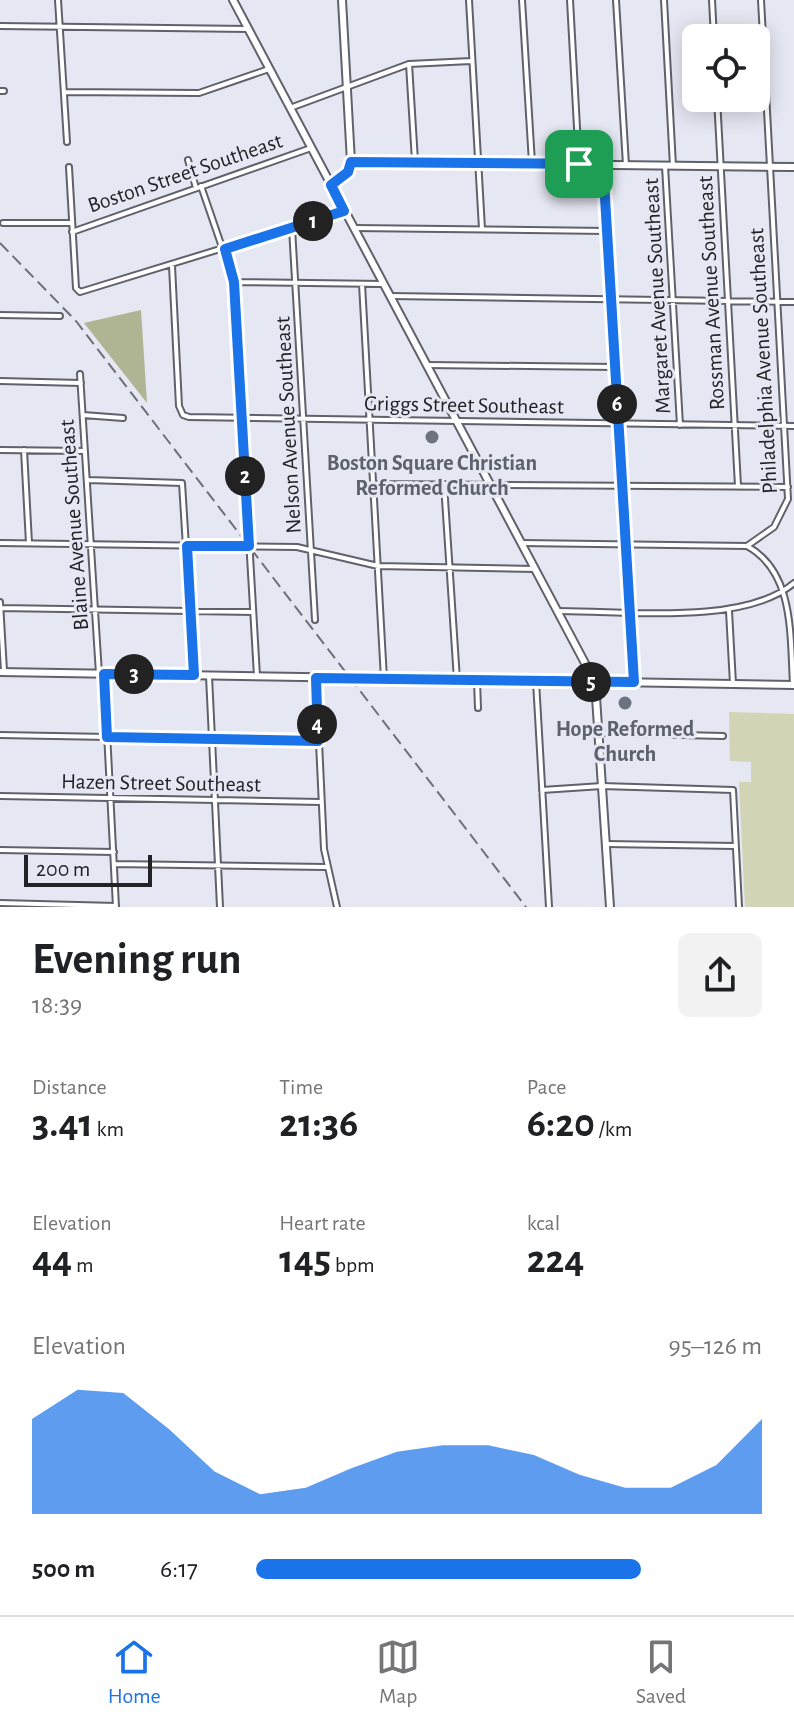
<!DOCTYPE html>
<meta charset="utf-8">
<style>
:root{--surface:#fff;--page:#f2f2f2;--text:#202124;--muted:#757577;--line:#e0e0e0;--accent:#1a73e8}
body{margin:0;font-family:"Alegreya Sans",sans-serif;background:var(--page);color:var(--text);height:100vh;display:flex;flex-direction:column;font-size:30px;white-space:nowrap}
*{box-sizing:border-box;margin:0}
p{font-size:26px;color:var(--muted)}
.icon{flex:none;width:44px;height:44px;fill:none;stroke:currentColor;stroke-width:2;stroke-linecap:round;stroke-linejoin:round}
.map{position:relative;height:907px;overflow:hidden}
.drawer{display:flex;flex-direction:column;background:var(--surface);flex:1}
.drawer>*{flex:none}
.controls{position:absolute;left:682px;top:24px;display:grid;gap:16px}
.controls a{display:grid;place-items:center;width:88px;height:88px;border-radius:12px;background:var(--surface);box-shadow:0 4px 20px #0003;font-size:40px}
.scale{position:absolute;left:24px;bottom:20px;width:128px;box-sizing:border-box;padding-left:8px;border:4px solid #222327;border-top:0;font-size:22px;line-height:28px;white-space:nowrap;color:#222327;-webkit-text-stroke:6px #e5e7f2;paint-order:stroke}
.pin{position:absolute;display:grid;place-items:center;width:68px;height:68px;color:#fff;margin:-34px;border-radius:16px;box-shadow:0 4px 12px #0006}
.km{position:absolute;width:40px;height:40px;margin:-20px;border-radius:50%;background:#222;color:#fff;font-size:22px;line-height:40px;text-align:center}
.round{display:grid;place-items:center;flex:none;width:84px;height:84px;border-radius:12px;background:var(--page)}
.summary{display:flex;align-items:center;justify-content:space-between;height:136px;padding:0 32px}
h1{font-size:44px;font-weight:700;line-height:60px}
.metrics{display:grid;grid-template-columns:repeat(3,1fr);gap:12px;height:136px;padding:8px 32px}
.metrics div{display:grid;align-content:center}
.metrics b{font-size:40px;font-weight:700}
.metrics small{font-size:22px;font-weight:400}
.metrics p{font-size:22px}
.chart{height:224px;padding:16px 32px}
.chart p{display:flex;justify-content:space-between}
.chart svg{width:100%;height:144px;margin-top:8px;fill:var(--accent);opacity:.7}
ul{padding:0 32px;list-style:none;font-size:26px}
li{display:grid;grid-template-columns:128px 96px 1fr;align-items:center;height:60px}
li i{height:20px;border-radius:10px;background:var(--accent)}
.menu{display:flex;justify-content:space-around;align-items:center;height:112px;border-top:2px solid var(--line);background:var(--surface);font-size:22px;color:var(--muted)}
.menu a{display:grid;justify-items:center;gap:4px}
.menu .current{color:var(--accent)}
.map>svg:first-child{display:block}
</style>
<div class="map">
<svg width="794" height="907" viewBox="0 0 794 907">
<rect width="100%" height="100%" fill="#e5e7f2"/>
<!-- green -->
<path fill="#d1d5b5" d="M 729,712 L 794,714 L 794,907 L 745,907 L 739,782 L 751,782 L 751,762 L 730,761 Z"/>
<!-- forest -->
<path fill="#afb492" d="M 141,310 L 147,403 L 84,323 Z"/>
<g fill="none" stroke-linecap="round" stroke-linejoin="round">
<defs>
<path id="street" d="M 58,0 L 67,142
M 469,0 L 482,229
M 522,0 L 532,163
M 570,0 L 579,164
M 616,0 L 626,165
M 664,0 L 673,166
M 712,0 L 714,38
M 0,26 L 249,29
M 409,64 L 415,161
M 0,91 L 4,91
M 64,92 L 199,93 L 269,69
M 717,98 L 738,486
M 290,108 L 409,64 L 471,61
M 188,160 L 196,188
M 603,164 L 634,681
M 665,166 L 680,425
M 69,167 L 76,288 L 80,292 L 344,211
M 201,186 L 234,282 L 257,676
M 3,223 L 71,223
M 292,228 L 315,620
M 354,228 L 607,231
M 72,232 L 311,148
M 172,266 L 179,406 L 183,415 L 189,417 L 794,426
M 234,282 L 383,284
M 362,284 L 384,679
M 390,296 L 794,302
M 0,315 L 60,316
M 427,365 L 615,367
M 80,374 L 99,674
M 0,381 L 81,383
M 83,415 L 123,418
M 0,450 L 85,451
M 24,450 L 29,543
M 88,480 L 182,483 L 194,675
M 373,484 L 788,487
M 444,484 L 457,680
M 0,543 L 297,547 L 378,566 L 535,569
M 521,543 L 747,546 C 794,572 790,633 793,684
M 747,546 L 774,527 L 788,499 L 761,0
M 0,602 L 4,671
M 0,608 L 253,612
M 558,611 C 622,611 744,626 794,583
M 729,611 L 733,684
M 104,674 L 116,907
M 209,676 L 220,907
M 316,678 L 324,849 L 337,907
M 477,680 L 478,708
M 536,681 L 549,907
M 599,733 L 723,736
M 0,735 L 318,741
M 542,790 L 602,786 L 733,790 L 739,907
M 0,796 L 321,802
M 606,844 L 735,846
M 0,850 L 114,852
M 114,864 L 326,867
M 0,903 L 116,906"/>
<path id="secondary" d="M 233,0 L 595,682 L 610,907
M 351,162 L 794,167
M 331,185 L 348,172 L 351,162 L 342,0
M 0,672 L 794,685"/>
</defs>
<!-- street casing -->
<use href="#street" stroke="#5f616b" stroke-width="8"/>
<!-- secondary casing -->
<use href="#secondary" stroke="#5f616b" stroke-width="10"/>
<!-- street -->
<use href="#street" stroke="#fff" stroke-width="4"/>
<!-- secondary -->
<use href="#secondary" stroke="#fff" stroke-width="6"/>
<!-- rail -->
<path stroke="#6e7076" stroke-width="2" stroke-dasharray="12 6" stroke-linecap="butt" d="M 0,243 L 76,321 L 526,907"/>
</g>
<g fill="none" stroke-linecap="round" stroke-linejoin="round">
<defs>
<path id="route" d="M 351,162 L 603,164 L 634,682 L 316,678 L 318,741 L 107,737 L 104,674 L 194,675 L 187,546 L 249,546 L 234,282 L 225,249 L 344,211 L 331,185 L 348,172 Z"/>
</defs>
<!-- route casing -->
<use href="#route" stroke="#fff" stroke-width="16"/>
<!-- route -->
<use href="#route" stroke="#1a73e8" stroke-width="10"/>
</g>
<!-- markers -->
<g fill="#6b7280" stroke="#e5e7f2" stroke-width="3">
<circle cx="432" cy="437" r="8"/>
<circle cx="625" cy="703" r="8"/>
</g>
<g text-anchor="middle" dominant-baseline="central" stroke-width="6" stroke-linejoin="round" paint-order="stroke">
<!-- street labels -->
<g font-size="22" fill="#222327" stroke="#e5e7f2">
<text transform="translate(185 173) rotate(-19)">Boston Street Southeast</text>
<text transform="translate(711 293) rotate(-93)">Rossman Avenue Southeast</text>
<text transform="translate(657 296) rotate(-93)">Margaret Avenue Southeast</text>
<text transform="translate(763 361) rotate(-93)">Philadelphia Avenue Southeast</text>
<text transform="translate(464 405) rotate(1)">Griggs Street Southeast</text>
<text transform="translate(288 425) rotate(-93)">Nelson Avenue Southeast</text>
<text transform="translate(74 525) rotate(-94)">Blaine Avenue Southeast</text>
<text transform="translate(161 783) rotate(1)">Hazen Street Southeast</text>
</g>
<!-- worship labels -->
<g font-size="22" font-weight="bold" fill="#5b616d" stroke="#e5e7f2">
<text x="432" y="463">Boston Square Christian<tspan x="432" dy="25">Reformed Church</tspan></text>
<text x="625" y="729">Hope Reformed<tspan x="625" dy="25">Church</tspan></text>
</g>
</g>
</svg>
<div class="controls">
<a><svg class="icon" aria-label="locate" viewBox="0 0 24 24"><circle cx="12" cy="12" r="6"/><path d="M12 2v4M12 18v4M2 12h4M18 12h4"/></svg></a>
</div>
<div class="scale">200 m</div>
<div class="pin" style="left:579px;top:164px;background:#1e9e55"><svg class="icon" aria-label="arrive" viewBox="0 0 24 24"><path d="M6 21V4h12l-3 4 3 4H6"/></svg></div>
<b class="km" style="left:313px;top:221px">1</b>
<b class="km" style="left:245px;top:476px">2</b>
<b class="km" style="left:134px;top:674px">3</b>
<b class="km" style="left:317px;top:724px">4</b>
<b class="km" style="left:591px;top:682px">5</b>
<b class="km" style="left:617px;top:404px">6</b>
</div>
<section class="drawer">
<div class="summary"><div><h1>Evening run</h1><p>18:39</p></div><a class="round"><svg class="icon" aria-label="share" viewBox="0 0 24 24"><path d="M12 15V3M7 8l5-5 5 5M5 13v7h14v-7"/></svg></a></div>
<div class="metrics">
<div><p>Distance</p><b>3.41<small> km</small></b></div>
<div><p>Time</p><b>21:36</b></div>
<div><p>Pace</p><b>6:20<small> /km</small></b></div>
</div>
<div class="metrics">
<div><p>Elevation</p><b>44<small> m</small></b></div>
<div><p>Heart rate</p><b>145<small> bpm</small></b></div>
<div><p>kcal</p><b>224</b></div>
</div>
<div class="chart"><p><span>Elevation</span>95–126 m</p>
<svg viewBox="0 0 160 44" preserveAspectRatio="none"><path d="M0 44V15L10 6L20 7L30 18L40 31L50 38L60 36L70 30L80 25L90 23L100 23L110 26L120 32L130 36L140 36L150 29L160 15V44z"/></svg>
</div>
<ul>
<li><b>500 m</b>6:17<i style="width:76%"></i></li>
</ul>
</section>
<nav class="menu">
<a class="current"><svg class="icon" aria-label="home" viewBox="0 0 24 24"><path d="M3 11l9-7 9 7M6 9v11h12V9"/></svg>Home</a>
<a><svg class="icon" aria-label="map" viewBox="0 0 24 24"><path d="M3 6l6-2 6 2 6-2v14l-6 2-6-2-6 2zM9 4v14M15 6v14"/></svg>Map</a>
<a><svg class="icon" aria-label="saved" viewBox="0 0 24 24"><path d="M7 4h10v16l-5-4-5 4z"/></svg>Saved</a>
</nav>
